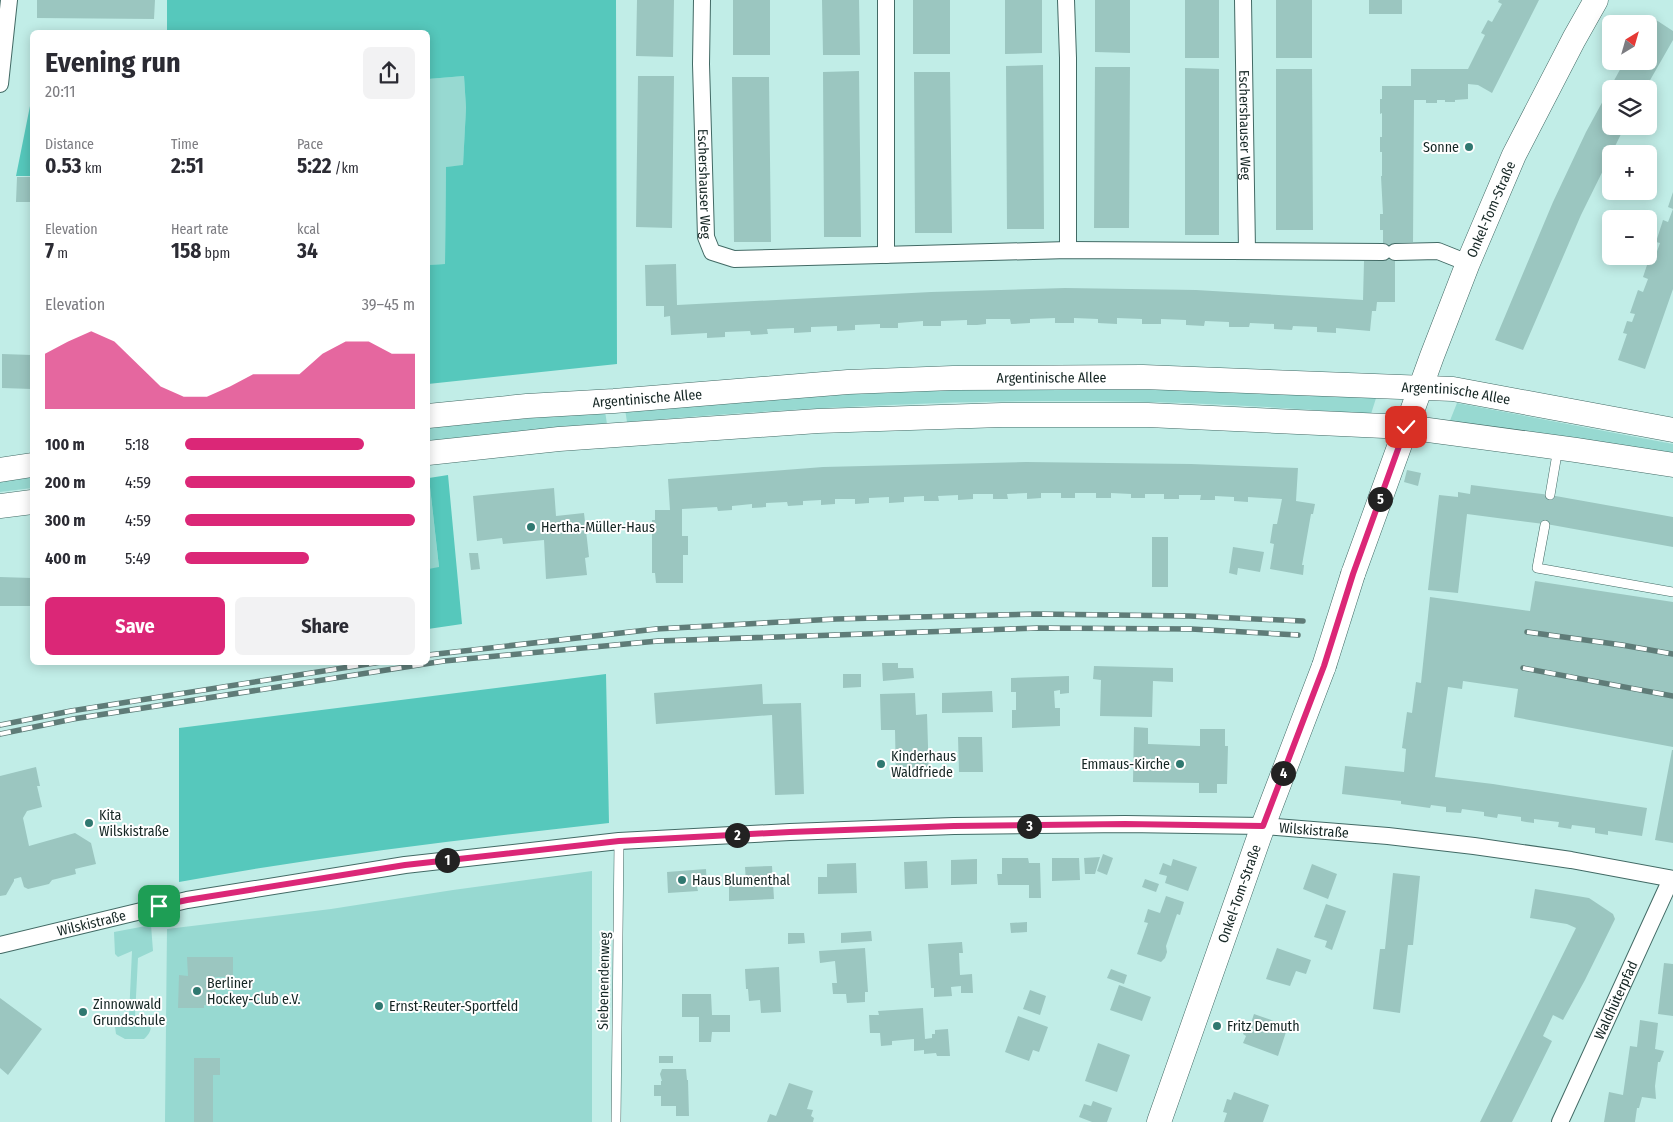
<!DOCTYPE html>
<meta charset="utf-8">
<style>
:root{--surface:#fff;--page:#f2f2f3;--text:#2b2b33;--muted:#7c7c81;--accent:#db2777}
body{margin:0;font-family:"Fira Sans Condensed",sans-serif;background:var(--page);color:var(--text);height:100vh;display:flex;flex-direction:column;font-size:19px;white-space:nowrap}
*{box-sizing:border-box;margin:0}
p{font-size:16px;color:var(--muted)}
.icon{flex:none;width:28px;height:28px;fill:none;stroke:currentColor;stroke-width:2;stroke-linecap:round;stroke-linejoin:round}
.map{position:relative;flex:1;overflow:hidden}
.sheet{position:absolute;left:30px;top:30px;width:400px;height:635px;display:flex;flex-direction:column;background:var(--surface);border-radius:8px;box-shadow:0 2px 12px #0003}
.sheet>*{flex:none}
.needle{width:32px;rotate:37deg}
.buttons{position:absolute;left:1602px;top:15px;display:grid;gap:10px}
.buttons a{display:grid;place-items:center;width:55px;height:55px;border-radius:8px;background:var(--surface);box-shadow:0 2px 12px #0003;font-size:25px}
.pin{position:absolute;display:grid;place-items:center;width:42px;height:42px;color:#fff;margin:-21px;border-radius:10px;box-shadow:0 2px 8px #0006}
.km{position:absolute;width:25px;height:25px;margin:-12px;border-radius:50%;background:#222;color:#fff;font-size:14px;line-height:25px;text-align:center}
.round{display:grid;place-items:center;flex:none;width:52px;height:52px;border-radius:8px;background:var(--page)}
.overview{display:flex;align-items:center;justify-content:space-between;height:85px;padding:0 15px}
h1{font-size:28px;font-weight:700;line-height:38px}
.figures{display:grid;grid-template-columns:repeat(3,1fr);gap:8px;height:85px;padding:5px 15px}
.figures div{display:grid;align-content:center}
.figures b{font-size:21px;font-weight:700}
.figures small{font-size:14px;font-weight:400}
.figures p{font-size:14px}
.chart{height:140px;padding:10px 15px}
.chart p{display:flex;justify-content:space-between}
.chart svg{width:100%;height:90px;margin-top:5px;fill:var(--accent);opacity:.7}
.action{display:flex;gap:10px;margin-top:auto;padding:10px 15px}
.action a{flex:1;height:58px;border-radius:8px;background:var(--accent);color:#fff;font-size:20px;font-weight:700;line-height:58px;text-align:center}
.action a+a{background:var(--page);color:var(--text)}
ul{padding:0 15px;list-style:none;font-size:16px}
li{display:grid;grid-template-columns:80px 60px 1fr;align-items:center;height:38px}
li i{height:12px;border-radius:6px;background:var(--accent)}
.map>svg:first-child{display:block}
</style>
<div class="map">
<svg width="1673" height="1122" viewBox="0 0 1673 1122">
<rect width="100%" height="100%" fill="#c1ede7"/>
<!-- green -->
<path fill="#97d9d1" d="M 464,76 L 466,108 L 463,166 L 446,167 L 445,264 L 428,265 L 428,79 Z
M 1015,388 L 1236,390 L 1377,395 L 1371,414 C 1279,407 1188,402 1095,401 C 939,400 782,409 627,422 L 625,409 L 867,393 Z
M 1457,403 L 1673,444 L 1673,456 L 1449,423 Z
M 605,411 L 607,424 L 428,442 L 428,428 Z
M 32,475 L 32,488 L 0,492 L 0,480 Z
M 428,478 L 429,478 L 439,568 L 428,569 Z
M 592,871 L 592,1122 L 165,1122 L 167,929 L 331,909 L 453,890 Z
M 151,925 L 153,951 L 138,958 L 135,1016 C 149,1021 157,1027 144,1039 L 125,1039 L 116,1034 L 115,1027 L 129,1016 L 132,951 L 118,957 L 115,954 L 114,932 Z"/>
<!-- forest -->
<path fill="#56c8bc" d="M 167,0 L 616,0 L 617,364 L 428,384 L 428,265 L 445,264 L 446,167 L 463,165 L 466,108 L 464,76 L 428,79 L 428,32 L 167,32 Z
M 32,96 L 32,176 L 16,176 Z
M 448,475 L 462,624 L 428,629 L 428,569 L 439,567 L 429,478 Z
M 606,674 L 609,823 C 465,839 321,856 179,882 L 179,728 Z"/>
<!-- building -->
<path fill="#9bc6c0" d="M 37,0 L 155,0 L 154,19 L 37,18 Z
M 637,0 L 674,0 L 673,57 L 636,56 Z
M 733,0 L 770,0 L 770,55 L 733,55 Z
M 822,0 L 859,0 L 860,55 L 823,55 Z
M 913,0 L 950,0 L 950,54 L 913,54 Z
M 1005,0 L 1042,0 L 1042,53 L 1005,54 Z
M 1095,0 L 1130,0 L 1130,53 L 1095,52 Z
M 1185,0 L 1219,0 L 1219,58 L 1185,58 Z
M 1276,0 L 1312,0 L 1312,58 L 1276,58 Z
M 1369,0 L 1402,0 L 1402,14 L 1369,14 Z
M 1499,0 L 1539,0 L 1492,93 L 1478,85 L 1468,84 L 1468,99 L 1455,100 L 1455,102 L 1445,102 L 1445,100 L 1437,100 L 1437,103 L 1426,103 L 1426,100 L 1414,100 L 1413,242 L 1395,243 L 1395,302 L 1377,302 L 1376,311 L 1372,311 L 1370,331 L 1336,328 L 1336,333 L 1317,332 L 1317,327 L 1293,326 L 1292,330 L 1274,329 L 1274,324 L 1250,323 L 1249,327 L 1229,327 L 1229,322 L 1205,321 L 1204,326 L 1186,325 L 1186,320 L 1161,319 L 1161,324 L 1142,324 L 1142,319 L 1117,318 L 1117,324 L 1098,323 L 1098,319 L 1074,318 L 1074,323 L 1055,323 L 1055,318 L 1030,319 L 1030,323 L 1011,324 L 1010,319 L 986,319 L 986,324 L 977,325 L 967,325 L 967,320 L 941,321 L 941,326 L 923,326 L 923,321 L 898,323 L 898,328 L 880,328 L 880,324 L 855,325 L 855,330 L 837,331 L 837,326 L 811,327 L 811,332 L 794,333 L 794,328 L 767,329 L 768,334 L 751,335 L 750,331 L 725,332 L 725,337 L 707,338 L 707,333 L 671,335 L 670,316 L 664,317 L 664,306 L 646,306 L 645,265 L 676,264 L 677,305 L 931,292 L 1065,288 L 1196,290 L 1363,300 L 1364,261 L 1383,261 L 1383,230 L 1380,230 L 1380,214 L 1383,214 L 1381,176 L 1382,176 L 1382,152 L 1380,152 L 1380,137 L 1382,137 L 1382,113 L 1380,114 L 1380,99 L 1382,99 L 1382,86 L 1411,86 L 1411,69 L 1468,69 L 1485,35 L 1481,33 L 1488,20 L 1492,22 L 1502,4 L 1498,2 Z
M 1650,16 L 1673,31 L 1673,40 L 1645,89 L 1611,89 L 1611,126 L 1625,126 L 1581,215 L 1523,350 L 1495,340 L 1553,202 L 1586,132 L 1623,64 L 1624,61 L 1649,61 L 1649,24 L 1646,24 Z
M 1043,65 L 1044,229 L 1007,229 L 1006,66 Z
M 1095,67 L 1130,67 L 1129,228 L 1094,228 Z
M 1185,68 L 1219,69 L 1219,235 L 1185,235 Z
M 1276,69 L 1312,69 L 1313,230 L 1276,230 Z
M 859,71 L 861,237 L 824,237 L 823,72 Z
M 914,72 L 950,72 L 952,233 L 915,233 Z
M 638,76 L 674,76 L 672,228 L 636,227 Z
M 732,77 L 769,77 L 771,242 L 734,242 Z
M 17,177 L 32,177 L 32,202 L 16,202 Z
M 1673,192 L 1673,289 L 1645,369 L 1618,360 L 1627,334 L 1623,333 L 1627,321 L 1632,322 L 1635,314 L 1630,313 L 1638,290 L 1643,292 L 1648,279 L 1643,277 L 1650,256 L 1655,257 L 1660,243 L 1656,242 L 1663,220 L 1668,222 L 1673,209 L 1668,207 Z
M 2,354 L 32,355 L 32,389 L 2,388 Z
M 1026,462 L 1191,464 L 1298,468 L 1296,501 L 1315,504 L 1313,514 L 1311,514 L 1302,565 L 1304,565 L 1303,575 L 1270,569 L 1274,544 L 1270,543 L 1273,524 L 1277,524 L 1282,499 L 1248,497 L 1248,502 L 1234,501 L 1234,497 L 1215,496 L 1215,500 L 1200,500 L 1201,495 L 1179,495 L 1179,499 L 1164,499 L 1164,494 L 1145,494 L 1145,498 L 1131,498 L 1131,494 L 1111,493 L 1111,498 L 1096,498 L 1096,493 L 1075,493 L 1075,498 L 1061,498 L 1061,493 L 1041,493 L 1041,498 L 1027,499 L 1027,493 L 1007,494 L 1008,499 L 993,499 L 993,494 L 973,494 L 973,499 L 958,500 L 958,495 L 938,496 L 939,501 L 924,501 L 924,496 L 904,497 L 904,502 L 889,503 L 889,497 L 869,498 L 869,503 L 855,504 L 855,499 L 835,499 L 835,504 L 821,505 L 821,500 L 803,501 L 803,505 L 788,506 L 787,502 L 766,503 L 766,507 L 752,508 L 752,504 L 732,506 L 732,510 L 718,511 L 717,507 L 682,509 L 682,536 L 688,536 L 688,555 L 683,555 L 683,583 L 656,583 L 655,573 L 652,573 L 652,520 L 655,520 L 655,510 L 670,510 L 668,479 L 823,467 Z
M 1407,470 L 1421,473 L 1418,486 L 1404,482 Z
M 1471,485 L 1550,495 L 1673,517 L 1673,547 L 1552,525 L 1467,514 L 1458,593 L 1428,590 L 1439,495 L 1458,497 L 1458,492 L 1470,494 Z
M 554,488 L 556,516 L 584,513 L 589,557 L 585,558 L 587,575 L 546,579 L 544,540 L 503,544 L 502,538 L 477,541 L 473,496 Z
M 1152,537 L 1168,537 L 1168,587 L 1152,587 Z
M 1233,547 L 1264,552 L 1260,572 L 1238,568 L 1237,575 L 1229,573 Z
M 469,553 L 478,553 L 480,569 L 471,570 Z
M 0,577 L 32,578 L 32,606 L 0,606 Z
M 1535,581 L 1673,602 L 1673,747 L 1514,717 L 1518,689 L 1463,681 L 1462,689 L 1448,687 L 1435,777 L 1493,784 L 1647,808 L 1642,836 L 1608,831 L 1608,835 L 1595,833 L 1595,828 L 1572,825 L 1571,829 L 1558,827 L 1559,822 L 1534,819 L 1534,823 L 1526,822 L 1521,821 L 1521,817 L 1498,814 L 1497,818 L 1484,816 L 1484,812 L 1462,809 L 1461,813 L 1446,812 L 1446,807 L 1431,805 L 1430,808 L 1401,804 L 1401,801 L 1342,794 L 1345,766 L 1404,772 L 1406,749 L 1402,748 L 1407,712 L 1412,713 L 1416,682 L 1421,683 L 1430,597 L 1530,611 Z
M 882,663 L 898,663 L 898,668 L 913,668 L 914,678 L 883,681 Z
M 1094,666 L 1173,668 L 1173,682 L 1153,681 L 1152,717 L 1100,716 L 1101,680 L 1093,679 Z
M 843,674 L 861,674 L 861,687 L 843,688 Z
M 1069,676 L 1069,693 L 1060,694 L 1060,690 L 1054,691 L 1055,708 L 1060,708 L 1060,726 L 1012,728 L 1012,710 L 1016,710 L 1016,692 L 1011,692 L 1011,678 Z
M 762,684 L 763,704 L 801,703 L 804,794 L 775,795 L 772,715 L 656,724 L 654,693 Z
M 992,691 L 993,712 L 942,713 L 942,693 Z
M 915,693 L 916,715 L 927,714 L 929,778 L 896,779 L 895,730 L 881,730 L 880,694 Z
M 1134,727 L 1148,728 L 1148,744 L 1200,746 L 1200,729 L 1225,729 L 1225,746 L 1228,746 L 1227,784 L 1217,784 L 1217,793 L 1199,793 L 1199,783 L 1133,782 Z
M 958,737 L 982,737 L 983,772 L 959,772 Z
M 1672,750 L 1673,750 L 1673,843 L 1655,840 Z
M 36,767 L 40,786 L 37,786 L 42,807 L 27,811 L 23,818 L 29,846 L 75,833 L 91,843 L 96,864 L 75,869 L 76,874 L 52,880 L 49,884 L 28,889 L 24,887 L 21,877 L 14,879 L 14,881 L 6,895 L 0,896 L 0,776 Z
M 1103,854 L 1113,858 L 1107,875 L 1097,871 Z
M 1100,857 L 1095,874 L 1085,874 L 1084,858 Z
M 1002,858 L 1028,858 L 1029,863 L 1040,863 L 1041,898 L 1029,898 L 1029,885 L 998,885 L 997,874 L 1002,874 Z
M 1052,858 L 1079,858 L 1080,880 L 1052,881 Z
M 977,859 L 977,884 L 951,885 L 951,860 Z
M 1173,859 L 1197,867 L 1188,891 L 1165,883 L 1167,876 L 1159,874 L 1163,863 L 1171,866 Z
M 927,861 L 928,888 L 905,889 L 904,862 Z
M 856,863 L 857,893 L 818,894 L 818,877 L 827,877 L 827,864 Z
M 1312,864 L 1337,874 L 1328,899 L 1303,889 Z
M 772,866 L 774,899 L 729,901 L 729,884 L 746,883 L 745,867 Z
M 706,869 L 707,887 L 697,887 L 698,891 L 668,893 L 667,872 Z
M 1393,873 L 1420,876 L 1413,945 L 1408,945 L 1400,1013 L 1373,1009 L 1380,949 L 1385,949 Z
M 1145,879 L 1159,884 L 1156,892 L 1142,887 Z
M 1535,889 L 1589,898 L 1613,914 L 1615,919 L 1585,980 L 1563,1020 L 1553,1015 L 1543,1036 L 1552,1041 L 1512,1122 L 1480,1122 L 1576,928 L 1567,924 L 1530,918 Z
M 1166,896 L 1184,902 L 1180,915 L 1177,914 L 1166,946 L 1167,952 L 1165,958 L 1161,962 L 1137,954 L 1148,923 L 1144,922 L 1148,909 L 1160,913 Z
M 1326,904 L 1346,911 L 1332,950 L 1325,947 L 1327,941 L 1314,937 Z
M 1027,922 L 1027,932 L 1011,933 L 1010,923 Z
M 871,931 L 872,941 L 841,943 L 841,933 Z
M 788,933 L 804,933 L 805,943 L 788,944 Z
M 962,942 L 963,953 L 959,953 L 960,975 L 972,974 L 973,993 L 961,993 L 961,986 L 951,987 L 952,996 L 934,997 L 934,988 L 931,988 L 928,944 Z
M 865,948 L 868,992 L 865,992 L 865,1002 L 847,1003 L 846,994 L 833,994 L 832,983 L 837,983 L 835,961 L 820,963 L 819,951 Z
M 1277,948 L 1311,960 L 1306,974 L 1296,971 L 1290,986 L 1266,979 Z
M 187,957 L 233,957 L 233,977 L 215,977 L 215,1006 L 204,1005 L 204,1008 L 178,1008 L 179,975 L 188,976 Z
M 1664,963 L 1673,964 L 1673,1016 L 1658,1014 Z
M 779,967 L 781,1012 L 761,1013 L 760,1000 L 749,1001 L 748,989 L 746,989 L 745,969 Z
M 1111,969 L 1127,975 L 1124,984 L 1107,978 Z
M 1119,985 L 1151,997 L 1142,1021 L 1110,1010 Z
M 1030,990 L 1046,996 L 1040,1015 L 1023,1009 Z
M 682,994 L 711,994 L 712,1015 L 730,1015 L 730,1032 L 712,1032 L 711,1042 L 699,1042 L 699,1017 L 682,1017 Z
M 0,998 L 42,1029 L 8,1075 L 0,1068 Z
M 923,1008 L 925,1039 L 932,1038 L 932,1034 L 935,1034 L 935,1030 L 948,1029 L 950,1056 L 937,1056 L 936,1053 L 924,1054 L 924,1050 L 914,1051 L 914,1039 L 892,1041 L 892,1045 L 881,1046 L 880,1033 L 870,1033 L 869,1015 L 879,1015 L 878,1011 Z
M 1254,1014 L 1288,1026 L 1278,1056 L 1243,1043 L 1246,1036 L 1243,1034 L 1247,1021 L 1251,1023 Z
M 1018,1016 L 1048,1027 L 1039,1052 L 1033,1050 L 1029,1061 L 1005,1052 Z
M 1640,1020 L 1658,1023 L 1655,1049 L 1664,1051 L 1660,1062 L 1658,1062 L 1655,1086 L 1656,1099 L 1642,1097 L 1639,1108 L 1637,1108 L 1635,1122 L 1604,1122 L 1609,1092 L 1623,1095 L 1630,1046 L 1637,1047 Z
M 1098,1043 L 1130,1055 L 1117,1092 L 1085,1081 Z
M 659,1056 L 673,1056 L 673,1063 L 659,1063 Z
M 194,1058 L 220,1058 L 220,1075 L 213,1075 L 213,1122 L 194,1122 Z
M 662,1069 L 686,1069 L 687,1080 L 688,1080 L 689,1116 L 676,1116 L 676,1106 L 661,1106 L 661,1096 L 654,1096 L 654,1085 L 661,1085 L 661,1081 L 662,1081 L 660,1074 Z
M 789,1083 L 813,1091 L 807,1109 L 813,1110 L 811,1116 L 814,1118 L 813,1122 L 767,1122 L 770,1114 L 776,1116 Z
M 1234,1092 L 1269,1105 L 1263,1122 L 1224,1122 L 1227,1113 L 1223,1112 L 1227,1099 L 1231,1100 Z
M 1093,1101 L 1112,1108 L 1107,1122 L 1092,1122 L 1079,1117 L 1084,1104 L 1091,1106 Z"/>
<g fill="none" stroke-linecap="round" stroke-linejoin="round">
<defs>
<path id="service" d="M 1550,495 L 1558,448
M 1545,525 L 1537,568 L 1673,592
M 616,1122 L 619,841"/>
<g id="minor">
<path id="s1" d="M 702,0 L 701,64 L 706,237 L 712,252 L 734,259 L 1068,250 L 1383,252"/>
<path d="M 886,0 L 886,255"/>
<path d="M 1066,0 L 1068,58 L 1068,250"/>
<path id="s2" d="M 1243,0 L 1247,250"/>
<path d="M 0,84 L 9,0"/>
<path d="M 1395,252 L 1438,251 L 1468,263"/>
<path id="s3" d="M 0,945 L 187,900 L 405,865 L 619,841 L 790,832 L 954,826 L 1125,824 L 1263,826 L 1388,836 L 1474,846 L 1571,860 L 1673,879"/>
<path id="s4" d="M 1560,1122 L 1671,879"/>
</g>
<g id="secondary">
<path id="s5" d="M 428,416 L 527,406 L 614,401 L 848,382 L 953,378 L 1143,377 L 1453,389 L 1673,430"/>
<path d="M 428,453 L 559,439 L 818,421 L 1002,415 L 1148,415 L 1406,427 L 1576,450 L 1673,465"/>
<path d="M 0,470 L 32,465"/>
<path d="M 0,506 L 32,502"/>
<path id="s6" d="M 1353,574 L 1432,356 L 1468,263 L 1514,155 L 1574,39 L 1596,0"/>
<path id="s7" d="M 1159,1122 L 1263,826 L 1324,666"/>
</g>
</defs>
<!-- service casing -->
<use href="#service" stroke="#426a65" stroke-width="10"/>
<!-- minor casing -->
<use href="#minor" stroke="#426a65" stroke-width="18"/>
<!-- secondary casing -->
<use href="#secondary" stroke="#426a65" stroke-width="25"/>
<!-- service -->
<use href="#service" stroke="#fff" stroke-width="9"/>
<!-- minor -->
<use href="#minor" stroke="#fff" stroke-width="16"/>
<!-- secondary -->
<use href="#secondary" stroke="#fff" stroke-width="24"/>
<defs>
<path id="rail" d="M 1527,632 L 1622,645 L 1673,654
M 428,655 L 656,629 L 836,619 L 1037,614 L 1189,616 L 1303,621
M 1523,668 L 1673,696
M 0,725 L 71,711 L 381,662
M 0,734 L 73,719 L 444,661 L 658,641 L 1038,628 L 1191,629 L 1298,635"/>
</defs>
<!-- rail casing -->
<use href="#rail" stroke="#5f7c78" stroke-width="5.5"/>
<!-- rail -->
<use href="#rail" stroke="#fff" stroke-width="4" stroke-dasharray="11" stroke-linecap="butt"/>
<defs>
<path id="secondary-bridge" d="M 1324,666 L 1353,574"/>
</defs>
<!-- secondary-bridge casing -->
<use href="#secondary-bridge" stroke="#426a65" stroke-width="25" stroke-linecap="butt"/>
<!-- secondary-bridge -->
<use href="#secondary-bridge" stroke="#fff" stroke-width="24"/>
</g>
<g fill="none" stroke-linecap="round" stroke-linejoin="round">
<defs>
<path id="route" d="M 159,906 L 187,900 L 405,865 L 619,841 L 790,832 L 954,826 L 1125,824 L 1263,826 L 1324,666 L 1353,574 L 1406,427"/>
</defs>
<!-- route casing -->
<use href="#route" stroke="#fff" stroke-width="10"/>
<!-- route -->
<use href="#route" stroke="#db2777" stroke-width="6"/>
</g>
<!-- markers -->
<g fill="#307870" stroke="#fff" stroke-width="2">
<circle cx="1469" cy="147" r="5"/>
<circle cx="531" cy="527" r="5"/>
<circle cx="881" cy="764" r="5"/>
<circle cx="1180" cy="764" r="5"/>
<circle cx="89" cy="823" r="5"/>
<circle cx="682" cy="880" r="5"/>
<circle cx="197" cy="991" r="5"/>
<circle cx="379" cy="1006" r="5"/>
<circle cx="83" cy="1012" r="5"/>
<circle cx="1217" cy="1026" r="5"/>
</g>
<g text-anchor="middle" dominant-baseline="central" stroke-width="4" stroke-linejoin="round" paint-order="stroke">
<!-- street labels -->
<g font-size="14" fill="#152624" stroke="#fff">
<text stroke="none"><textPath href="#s2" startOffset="125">Eschershauser Weg</textPath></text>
<text stroke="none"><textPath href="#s1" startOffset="184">Eschershauser Weg</textPath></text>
<text stroke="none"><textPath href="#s6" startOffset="390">Onkel-Tom-Straße</textPath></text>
<text stroke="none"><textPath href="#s5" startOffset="625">Argentinische Allee</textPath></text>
<text stroke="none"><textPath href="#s5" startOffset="1030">Argentinische Allee</textPath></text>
<text stroke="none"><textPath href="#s5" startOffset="220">Argentinische Allee</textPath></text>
<text stroke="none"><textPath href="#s3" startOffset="1324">Wilskistraße</textPath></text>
<text stroke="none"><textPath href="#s7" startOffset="242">Onkel-Tom-Straße</textPath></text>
<text stroke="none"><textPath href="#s3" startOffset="94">Wilskistraße</textPath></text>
<text transform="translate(604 981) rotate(-89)">Siebenendenweg</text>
<text stroke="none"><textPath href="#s4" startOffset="134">Waldhüterpfad</textPath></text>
</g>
<!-- poi labels -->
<g font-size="14" fill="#152624" stroke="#fff" text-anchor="start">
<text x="1459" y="147" text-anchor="end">Sonne</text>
<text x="541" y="527">Hertha-Müller-Haus</text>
<text x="891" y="756">Kinderhaus<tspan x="891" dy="16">Waldfriede</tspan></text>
<text x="1170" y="764" text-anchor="end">Emmaus-Kirche</text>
<text x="99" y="815">Kita<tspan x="99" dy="16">Wilskistraße</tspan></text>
<text x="692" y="880">Haus Blumenthal</text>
<text x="207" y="983">Berliner<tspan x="207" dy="16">Hockey-Club e.V.</tspan></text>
<text x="93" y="1004">Zinnowwald<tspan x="93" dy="16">Grundschule</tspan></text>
<text x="389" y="1006">Ernst-Reuter-Sportfeld</text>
<text x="1227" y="1026">Fritz Demuth</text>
</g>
</g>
</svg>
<div class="buttons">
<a><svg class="needle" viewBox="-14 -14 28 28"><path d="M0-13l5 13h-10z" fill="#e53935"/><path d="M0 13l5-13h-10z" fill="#7c7c81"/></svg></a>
<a><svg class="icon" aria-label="layers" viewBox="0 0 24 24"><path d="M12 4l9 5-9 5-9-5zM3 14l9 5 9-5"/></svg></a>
<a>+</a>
<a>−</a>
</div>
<div class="pin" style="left:159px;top:906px;background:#1e9e55"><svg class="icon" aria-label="arrive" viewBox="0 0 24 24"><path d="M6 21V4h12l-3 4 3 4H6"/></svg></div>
<div class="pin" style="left:1406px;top:427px;background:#d93025"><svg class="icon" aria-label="check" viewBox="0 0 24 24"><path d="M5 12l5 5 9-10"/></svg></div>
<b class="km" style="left:447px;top:860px">1</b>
<b class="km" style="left:737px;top:835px">2</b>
<b class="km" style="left:1029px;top:826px">3</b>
<b class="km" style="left:1283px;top:773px">4</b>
<b class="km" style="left:1380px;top:499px">5</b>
<section class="sheet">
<div class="overview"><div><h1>Evening run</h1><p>20:11</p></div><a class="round"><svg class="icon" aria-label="share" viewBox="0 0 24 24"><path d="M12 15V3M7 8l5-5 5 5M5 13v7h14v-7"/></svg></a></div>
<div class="figures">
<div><p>Distance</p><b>0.53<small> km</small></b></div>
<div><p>Time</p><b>2:51</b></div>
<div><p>Pace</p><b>5:22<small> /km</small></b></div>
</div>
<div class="figures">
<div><p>Elevation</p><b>7<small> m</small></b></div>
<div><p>Heart rate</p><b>158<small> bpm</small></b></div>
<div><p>kcal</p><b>34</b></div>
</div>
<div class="chart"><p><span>Elevation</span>39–45 m</p>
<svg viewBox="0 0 160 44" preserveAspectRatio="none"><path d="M0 44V17L10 11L20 6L30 11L40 22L50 33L60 38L70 38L80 33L90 27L100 27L110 27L120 17L130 11L140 11L150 17L160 17V44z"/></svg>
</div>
<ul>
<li><b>100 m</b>5:18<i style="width:78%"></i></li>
<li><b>200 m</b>4:59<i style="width:100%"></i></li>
<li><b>300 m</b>4:59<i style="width:100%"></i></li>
<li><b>400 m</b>5:49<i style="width:54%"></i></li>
</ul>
<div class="action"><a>Save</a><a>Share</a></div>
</section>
</div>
